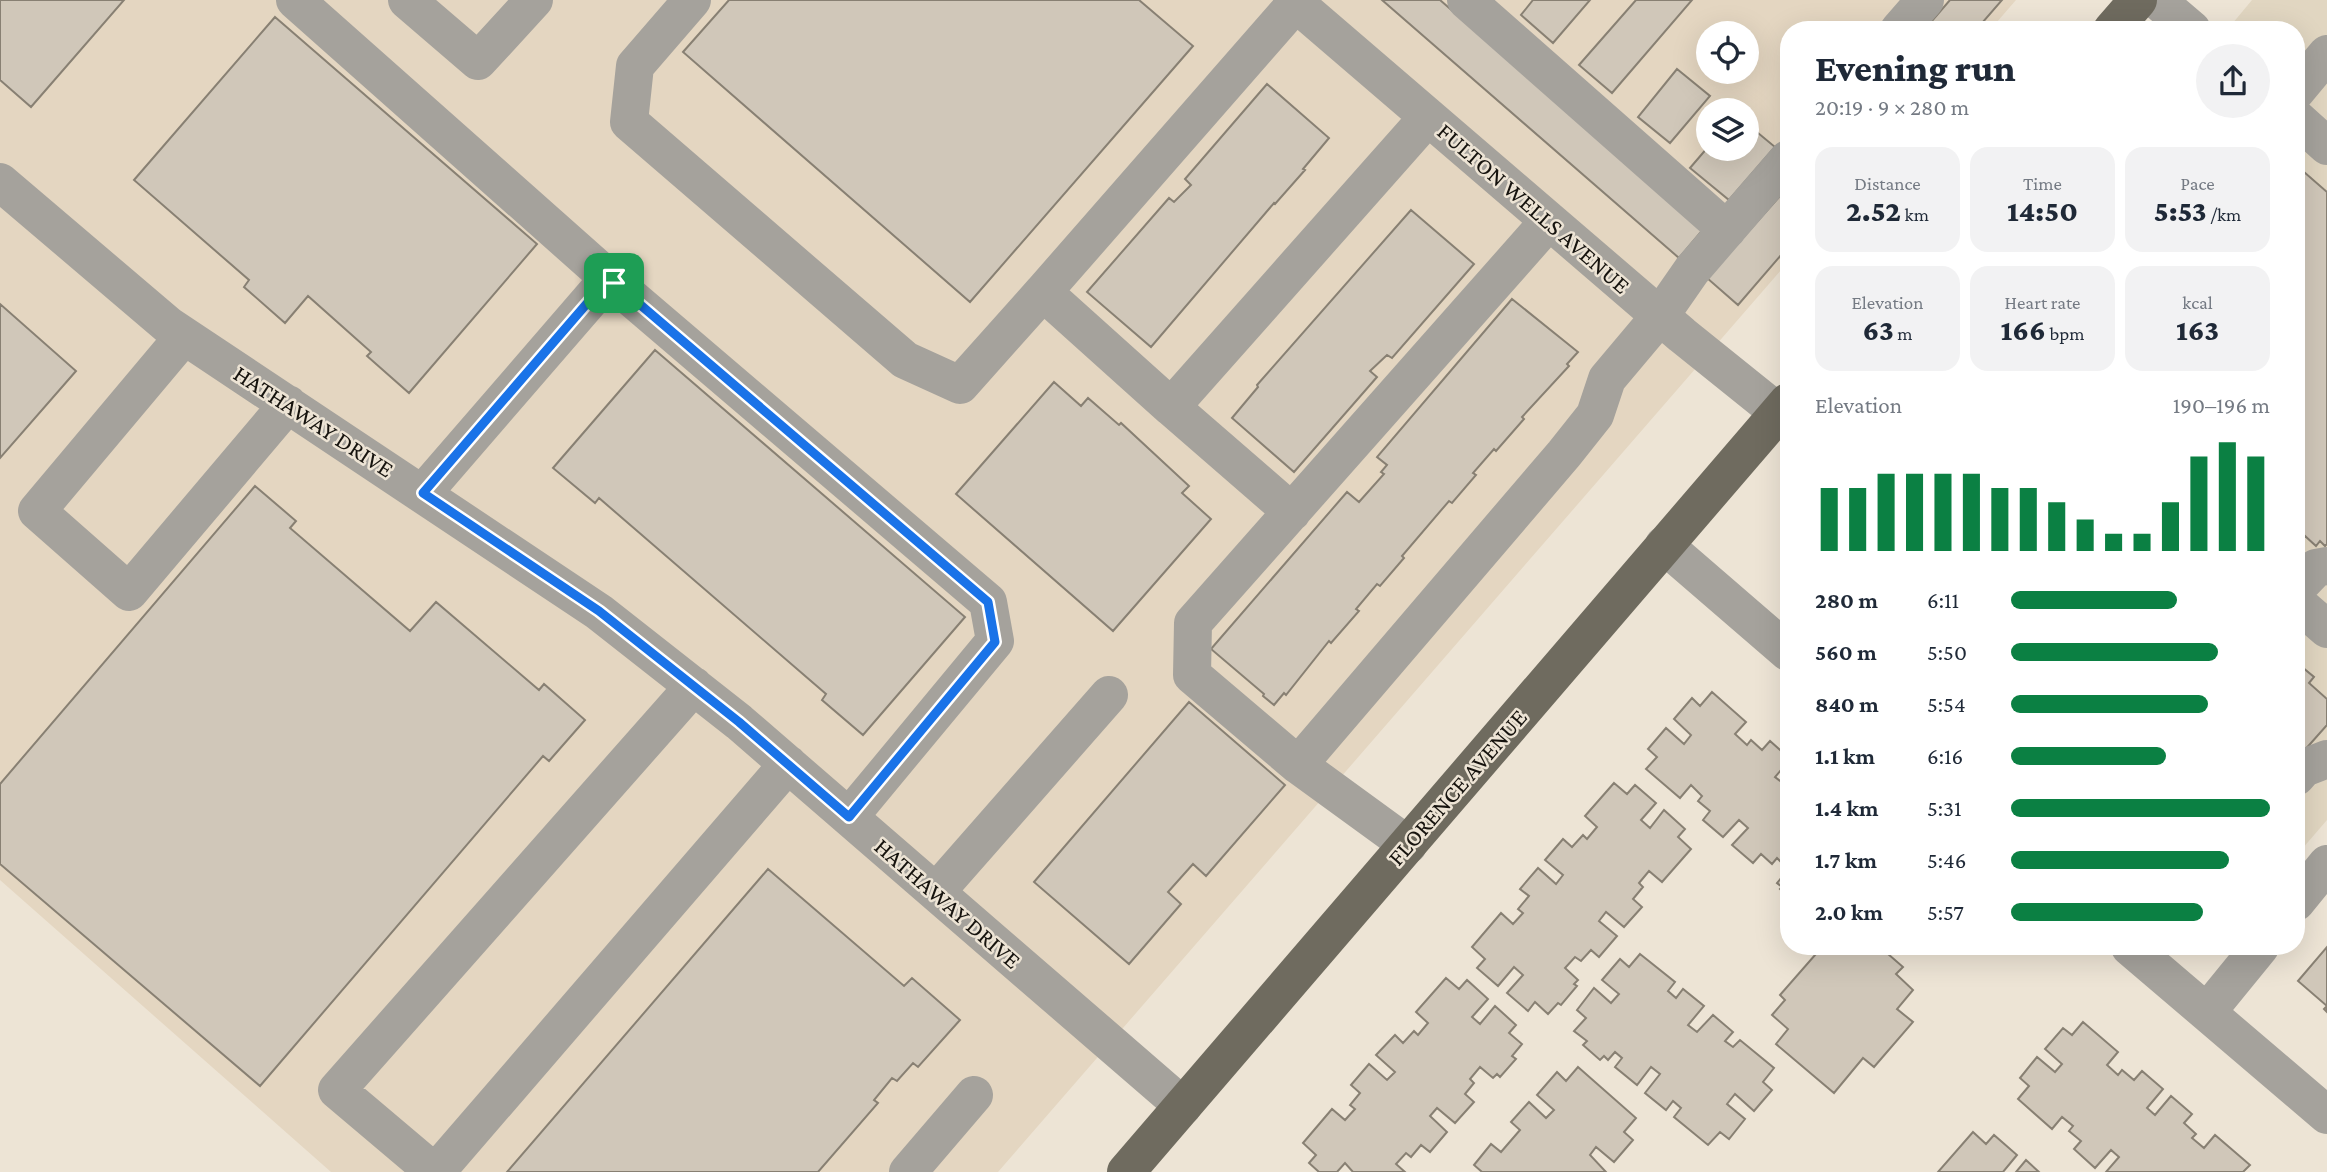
<!DOCTYPE html>
<meta charset="utf-8">
<style>
:root{--surface:#fff;--page:#f2f2f3;--text:#1f2937;--muted:#747a83;--accent:#0b8043}
body{margin:0;font-family:"Crimson Pro",serif;background:var(--page);color:var(--text);height:100vh;display:flex;flex-direction:column;font-size:26px;white-space:nowrap}
*{box-sizing:border-box;margin:0}
p{font-size:23px;color:var(--muted)}
.icon{flex:none;width:38px;height:38px;fill:none;stroke:currentColor;stroke-width:2;stroke-linecap:round;stroke-linejoin:round}
.map{position:relative;flex:1;overflow:hidden}
.sheet{position:absolute;left:1780px;top:21px;width:525px;height:934px;display:flex;flex-direction:column;background:var(--surface);border-radius:28px;box-shadow:0 7px 28px #0002}
.sheet>*{flex:none}
.tools{position:absolute;left:1696px;top:21px;display:grid;gap:14px}
.tools a{display:grid;place-items:center;width:63px;height:63px;border-radius:50%;background:var(--surface);box-shadow:0 7px 28px #0002;font-size:35px}
.pin{position:absolute;display:grid;place-items:center;width:60px;height:60px;color:#fff;margin:-30px;border-radius:14px;box-shadow:0 4px 10px #0006}
.round{display:grid;place-items:center;flex:none;width:74px;height:74px;border-radius:37px;background:var(--page)}
.head{display:flex;align-items:center;justify-content:space-between;height:119px;padding:0 35px}
h1{font-size:38px;font-weight:800;line-height:52px}
.stats{display:grid;grid-template-columns:repeat(3,1fr);gap:10px;height:119px;padding:7px 35px}
.stats div{display:grid;align-content:center;border-radius:18px;background:var(--page);text-align:center}
.stats b{font-size:30px;font-weight:800}
.stats small{font-size:19px;font-weight:400}
.stats p{font-size:19px}
.chart{height:196px;padding:14px 35px}
.chart p{display:flex;justify-content:space-between}
.chart svg{width:100%;height:126px;margin-top:7px;stroke:var(--accent);stroke-width:6}
ul{padding:0 35px;list-style:none;font-size:23px}
li{display:grid;grid-template-columns:112px 84px 1fr;align-items:center;height:52px}
li i{height:18px;border-radius:9px;background:var(--accent)}
.map>svg:first-child{display:block}
</style>
<div class="map">
<svg width="2327" height="1172" viewBox="0 0 2327 1172">
<rect width="100%" height="100%" fill="#ede4d5"/>
<!-- commercial -->
<path fill="#e1d6c1" d="M 2252,0 L 2327,0 L 2327,820 L 2296,856 L 2296,30 L 2227,30 Z"/>
<!-- built -->
<path fill="#e4d6c1" fill-rule="evenodd" d="M 0,0 L 2016,0 L 1990,30 L 1788,30 L 1788,262 L 998,1172 L 331,1172 L 0,880 ZM 1708,33 L 1746,33 L 1746,72 L 1708,72 ZM 1708,110 L 1746,110 L 1746,149 L 1708,149 Z"/>
<!-- building -->
<path fill="#d0c7b9" stroke="#888073" stroke-width="2" d="M 0,0 L 124,0 L 31,107 L 0,80 Z
M 729,0 L 1139,0 L 1193,46 L 970,302 L 683,52 Z
M 1382,0 L 1440,0 L 1699,225 L 1706,226 L 1679,258 Z
M 1533,0 L 1590,0 L 1553,43 L 1521,15 Z
M 1636,0 L 1692,0 L 1612,93 L 1579,65 Z
M 1950,0 L 2002,0 L 1976,30 L 1924,30 Z
M 275,17 L 537,244 L 409,393 L 367,356 L 371,352 L 308,296 L 285,323 L 244,287 L 249,280 L 134,180 Z
M 1677,69 L 1710,96 L 1670,143 L 1638,117 Z
M 1267,84 L 1329,138 L 1303,169 L 1305,170 L 1275,204 L 1274,203 L 1151,347 L 1087,292 L 1169,198 L 1174,202 L 1191,185 L 1185,179 Z
M 1746,123 L 1775,147 L 1729,200 L 1690,168 L 1708,147 L 1708,149 L 1746,149 Z
M 2296,165 L 2327,192 L 2327,544 L 2325,546 L 2320,541 L 2316,546 L 2305,536 L 2296,547 Z
M 1788,187 L 1788,247 L 1738,305 L 1707,278 Z
M 1411,210 L 1474,264 L 1392,358 L 1387,355 L 1370,371 L 1377,377 L 1294,472 L 1232,418 L 1258,387 L 1257,385 Z
M 1512,299 L 1578,352 L 1567,364 L 1569,366 L 1522,417 L 1524,419 L 1496,451 L 1494,449 L 1473,473 L 1476,475 L 1452,503 L 1449,501 L 1402,556 L 1404,558 L 1380,586 L 1377,584 L 1356,609 L 1359,611 L 1331,643 L 1329,641 L 1286,695 L 1284,693 L 1274,705 L 1263,696 L 1264,694 L 1211,649 L 1347,492 L 1359,502 L 1384,474 L 1381,472 L 1387,465 L 1377,457 Z
M 0,304 L 76,371 L 0,458 Z
M 655,350 L 965,617 L 863,735 L 822,700 L 826,694 L 599,498 L 595,503 L 553,468 Z
M 1054,382 L 1081,406 L 1088,398 L 1119,425 L 1121,423 L 1189,486 L 1182,493 L 1211,519 L 1113,631 L 956,494 Z
M 255,486 L 296,521 L 290,528 L 410,631 L 436,602 L 539,690 L 544,684 L 585,720 L 549,761 L 543,756 L 260,1086 L 0,864 L 0,784 Z
M 2296,662 L 2314,677 L 2309,683 L 2327,699 L 2327,725 L 2303,752 L 2296,746 Z
M 1712,692 L 1746,722 L 1735,734 L 1747,745 L 1751,740 L 1762,750 L 1770,741 L 1788,757 L 1788,762 L 1775,777 L 1784,784 L 1788,779 L 1788,869 L 1777,858 L 1772,864 L 1761,854 L 1753,863 L 1732,845 L 1748,828 L 1739,820 L 1723,837 L 1703,820 L 1710,811 L 1698,801 L 1702,796 L 1691,785 L 1680,798 L 1646,769 L 1657,757 L 1648,749 L 1666,728 L 1684,744 L 1691,735 L 1674,719 L 1692,698 L 1700,706 Z
M 1189,702 L 1285,785 L 1206,876 L 1193,864 L 1168,892 L 1181,904 L 1129,964 L 1034,882 Z
M 1614,783 L 1627,794 L 1635,785 L 1656,803 L 1641,820 L 1650,828 L 1664,810 L 1685,829 L 1678,837 L 1691,849 L 1662,882 L 1649,871 L 1639,883 L 1643,887 L 1633,899 L 1642,907 L 1624,927 L 1606,912 L 1599,921 L 1617,936 L 1599,957 L 1591,950 L 1581,961 L 1575,957 L 1565,968 L 1578,980 L 1574,984 L 1577,986 L 1561,1005 L 1558,1003 L 1548,1014 L 1535,1002 L 1528,1011 L 1507,993 L 1523,975 L 1514,967 L 1498,986 L 1477,968 L 1485,959 L 1472,947 L 1501,913 L 1513,924 L 1523,913 L 1518,909 L 1529,896 L 1520,889 L 1538,868 L 1556,884 L 1563,875 L 1545,860 L 1563,839 L 1572,847 L 1583,835 L 1587,839 L 1597,827 L 1585,816 Z
M 768,869 L 904,986 L 912,978 L 960,1020 L 918,1067 L 913,1063 L 897,1081 L 892,1078 L 874,1100 L 878,1103 L 818,1172 L 507,1172 Z
M 1788,870 L 1788,897 L 1780,889 L 1782,887 L 1777,883 Z
M 1822,947 L 1880,947 L 1903,967 L 1896,974 L 1913,990 L 1897,1009 L 1913,1022 L 1874,1067 L 1863,1058 L 1834,1093 L 1776,1044 L 1788,1029 L 1772,1015 L 1785,1000 L 1780,995 Z
M 2327,947 L 2327,1012 L 2324,1009 L 2327,1006 L 2298,981 Z
M 1640,954 L 1675,982 L 1668,991 L 1676,998 L 1683,989 L 1704,1006 L 1688,1025 L 1697,1032 L 1713,1015 L 1733,1032 L 1725,1041 L 1733,1047 L 1740,1040 L 1774,1068 L 1763,1082 L 1772,1090 L 1754,1111 L 1735,1094 L 1727,1104 L 1745,1119 L 1729,1139 L 1720,1132 L 1708,1145 L 1674,1117 L 1681,1108 L 1673,1101 L 1666,1110 L 1645,1093 L 1660,1074 L 1651,1067 L 1637,1085 L 1615,1067 L 1622,1058 L 1615,1052 L 1608,1060 L 1604,1056 L 1600,1060 L 1583,1045 L 1587,1041 L 1574,1031 L 1586,1018 L 1577,1010 L 1594,988 L 1611,1003 L 1619,994 L 1602,980 L 1620,959 L 1629,967 Z
M 1446,978 L 1459,989 L 1467,980 L 1488,999 L 1472,1017 L 1480,1024 L 1495,1006 L 1516,1025 L 1509,1033 L 1522,1044 L 1512,1056 L 1516,1059 L 1500,1077 L 1497,1074 L 1493,1078 L 1480,1067 L 1470,1079 L 1474,1083 L 1465,1094 L 1474,1102 L 1455,1123 L 1437,1108 L 1430,1116 L 1447,1132 L 1430,1152 L 1421,1145 L 1411,1157 L 1406,1153 L 1396,1164 L 1405,1172 L 1353,1172 L 1345,1163 L 1337,1172 L 1319,1172 L 1309,1163 L 1316,1155 L 1303,1143 L 1332,1109 L 1345,1120 L 1355,1109 L 1350,1105 L 1360,1093 L 1351,1085 L 1369,1064 L 1387,1080 L 1395,1072 L 1376,1055 L 1395,1035 L 1403,1043 L 1414,1031 L 1418,1035 L 1428,1023 L 1416,1012 Z
M 2083,1022 L 2118,1052 L 2107,1065 L 2118,1075 L 2122,1070 L 2134,1080 L 2142,1071 L 2163,1089 L 2147,1108 L 2155,1115 L 2171,1096 L 2192,1114 L 2184,1123 L 2196,1134 L 2192,1138 L 2204,1148 L 2215,1135 L 2250,1165 L 2243,1172 L 2106,1172 L 2119,1157 L 2111,1150 L 2095,1168 L 2074,1149 L 2081,1141 L 2069,1131 L 2073,1126 L 2062,1117 L 2052,1129 L 2018,1099 L 2029,1086 L 2020,1078 L 2037,1057 L 2055,1072 L 2062,1064 L 2045,1049 L 2063,1028 L 2072,1035 Z
M 1578,1067 L 1636,1118 L 1624,1132 L 1633,1140 L 1614,1162 L 1596,1147 L 1590,1155 L 1606,1172 L 1482,1172 L 1474,1165 L 1491,1144 L 1501,1152 L 1520,1130 L 1511,1122 L 1529,1102 L 1546,1118 L 1554,1110 L 1537,1095 L 1557,1072 L 1566,1081 Z
M 1973,1132 L 1986,1144 L 1994,1135 L 2017,1155 L 2003,1172 L 1938,1172 Z
M 2026,1160 L 2039,1172 L 2016,1172 Z"/>
<g fill="none" stroke-linecap="round" stroke-linejoin="round">
<!-- minor -->
<path stroke="#a5a29c" stroke-width="38" d="M 295,0 L 614,283 L 988,602 L 995,641 L 849,817
M 407,0 L 478,61 L 534,0
M 692,0 L 635,66 L 629,122 L 905,360 L 960,385 L 1043,292
M 1292,0 L 1682,335 L 1779,413
M 1466,0 L 1727,230
M 2157,0 L 2192,30
M 1899,30 L 1925,0
M 2296,91 L 2327,54
M 2296,118 L 2327,146
M 0,182 L 168,325 L 599,612 L 739,722 L 1183,1106
M 184,336 L 37,511 L 129,592 L 288,404
M 1171,407 L 1043,292 L 1296,3
M 423,493 L 609,278
M 1292,512 L 1171,407 L 1428,117
M 1664,545 L 1788,652
M 2296,589 L 2316,568 L 2327,566
M 2296,602 L 2327,629
M 1298,765 L 1564,454 L 1595,415 L 1607,379 L 1660,316 L 1692,270 L 1788,159
M 2296,777 L 2304,768 L 2327,759
M 1408,845 L 1298,765 L 1192,675 L 1193,623 L 1549,221
M 936,892 L 1109,695
M 2296,902 L 2327,864
M 2130,947 L 2327,1115
M 2207,1012 L 2260,947
M 434,1172 L 337,1090 L 694,686
M 436,1172 L 788,764
M 908,1172 L 974,1095"/>
<!-- major -->
<path stroke="#6f6b5f" stroke-width="38" d="M 2112,30 L 2138,0
M 1126,1172 L 1788,402"/>
</g>
<g fill="none" stroke-linecap="round" stroke-linejoin="round">
<defs>
<path id="route" d="M 609,278 L 988,602 L 995,642 L 849,817 L 739,722 L 599,611 L 423,493 Z"/>
</defs>
<!-- route casing -->
<use href="#route" stroke="#fff" stroke-width="14"/>
<!-- route -->
<use href="#route" stroke="#1a73e8" stroke-width="9"/>
</g>
<g text-anchor="middle" dominant-baseline="central" stroke-width="5" stroke-linejoin="round" paint-order="stroke">
<!-- street labels -->
<g font-size="24" fill="#16130e" stroke="#ede4d5">
<text transform="translate(1534 208) rotate(41)">FULTON WELLS AVENUE</text>
<text transform="translate(314 421) rotate(33)">HATHAWAY DRIVE</text>
<text transform="translate(1457 787) rotate(-49)">FLORENCE AVENUE</text>
<text transform="translate(948 903) rotate(41)">HATHAWAY DRIVE</text>
</g>
</g>
</svg>
<div class="tools">
<a><svg class="icon" aria-label="locate" viewBox="0 0 24 24"><circle cx="12" cy="12" r="6"/><path d="M12 2v4M12 18v4M2 12h4M18 12h4"/></svg></a>
<a><svg class="icon" aria-label="layers" viewBox="0 0 24 24"><path d="M12 4l9 5-9 5-9-5zM3 14l9 5 9-5"/></svg></a>
</div>
<div class="pin" style="left:614px;top:283px;background:#1e9e55"><svg class="icon" aria-label="arrive" viewBox="0 0 24 24"><path d="M6 21V4h12l-3 4 3 4H6"/></svg></div>
<section class="sheet">
<div class="head"><div><h1>Evening run</h1><p>20:19 · 9 × 280 m</p></div><a class="round"><svg class="icon" aria-label="share" viewBox="0 0 24 24"><path d="M12 15V3M7 8l5-5 5 5M5 13v7h14v-7"/></svg></a></div>
<div class="stats">
<div><p>Distance</p><b>2.52<small> km</small></b></div>
<div><p>Time</p><b>14:50</b></div>
<div><p>Pace</p><b>5:53<small> /km</small></b></div>
</div>
<div class="stats">
<div><p>Elevation</p><b>63<small> m</small></b></div>
<div><p>Heart rate</p><b>166<small> bpm</small></b></div>
<div><p>kcal</p><b>163</b></div>
</div>
<div class="chart"><p><span>Elevation</span>190–196 m</p>
<svg viewBox="0 0 160 44" preserveAspectRatio="none"><path d="M5 44V22M15 44V22M25 44V17M35 44V17M45 44V17M55 44V17M65 44V22M75 44V22M85 44V27M95 44V33M105 44V38M115 44V38M125 44V27M135 44V11M145 44V6M155 44V11"/></svg>
</div>
<ul>
<li><b>280 m</b>6:11<i style="width:64%"></i></li>
<li><b>560 m</b>5:50<i style="width:80%"></i></li>
<li><b>840 m</b>5:54<i style="width:76%"></i></li>
<li><b>1.1 km</b>6:16<i style="width:60%"></i></li>
<li><b>1.4 km</b>5:31<i style="width:100%"></i></li>
<li><b>1.7 km</b>5:46<i style="width:84%"></i></li>
<li><b>2.0 km</b>5:57<i style="width:74%"></i></li>
</ul>
</section>
</div>
